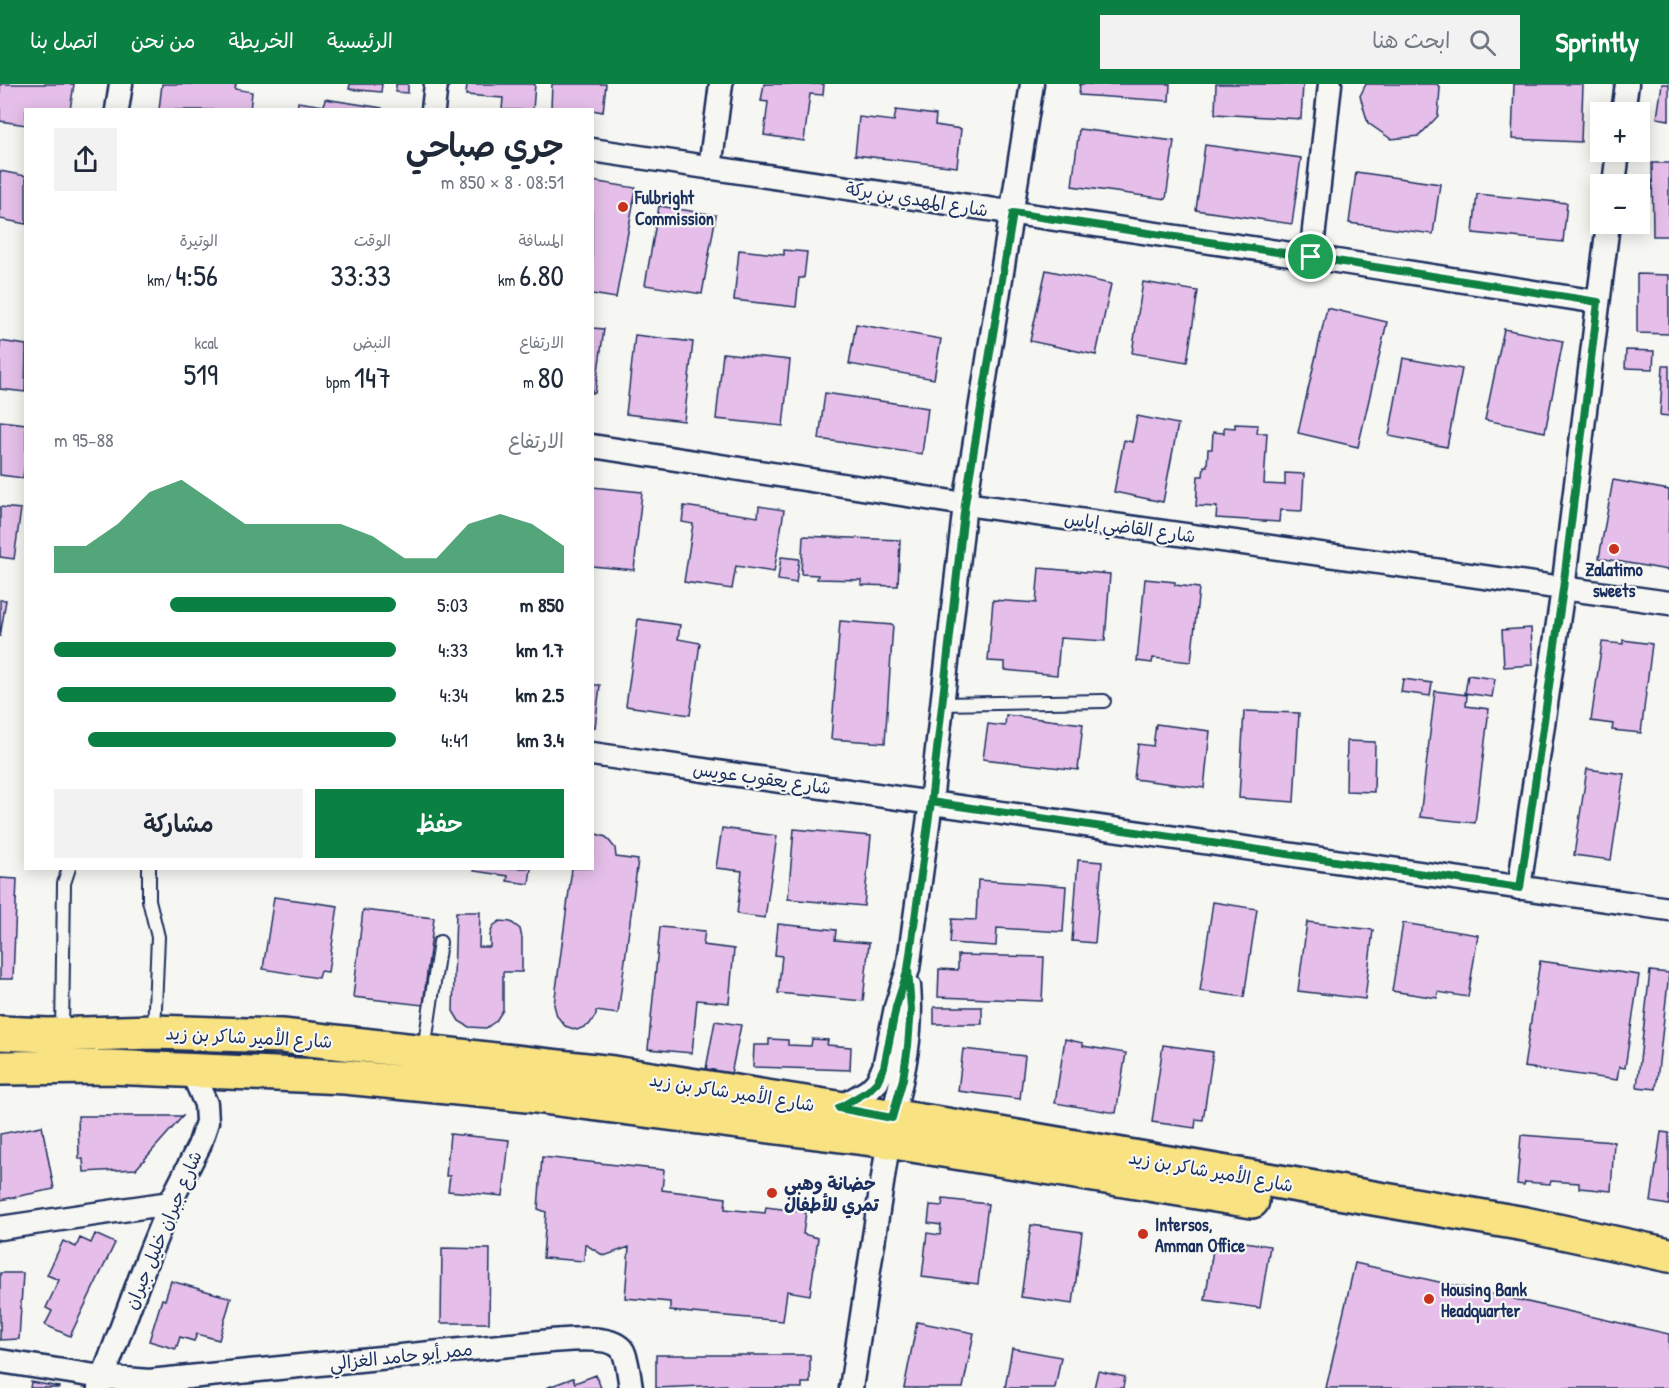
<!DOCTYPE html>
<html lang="ar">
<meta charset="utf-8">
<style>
:root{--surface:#fff;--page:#f2f2f3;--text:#1f2937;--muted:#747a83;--accent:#0b8043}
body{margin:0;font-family:"Patrick Hand","Playpen Sans Arabic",sans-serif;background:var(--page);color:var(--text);direction:rtl;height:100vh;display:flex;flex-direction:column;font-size:22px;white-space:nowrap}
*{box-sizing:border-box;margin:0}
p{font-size:20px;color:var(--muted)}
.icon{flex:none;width:33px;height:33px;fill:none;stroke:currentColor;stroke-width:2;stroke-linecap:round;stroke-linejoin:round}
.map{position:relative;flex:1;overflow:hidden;direction:ltr}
.details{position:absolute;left:24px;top:24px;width:570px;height:762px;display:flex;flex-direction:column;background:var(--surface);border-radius:0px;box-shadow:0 3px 15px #0003;direction:rtl}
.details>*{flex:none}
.fabs{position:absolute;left:1590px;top:18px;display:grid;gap:12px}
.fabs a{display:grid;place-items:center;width:60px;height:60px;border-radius:0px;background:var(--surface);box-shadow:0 3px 15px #0003;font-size:30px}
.pin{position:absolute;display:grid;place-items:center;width:51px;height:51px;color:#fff;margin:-26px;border:3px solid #fff;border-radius:50%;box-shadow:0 2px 6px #0007}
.round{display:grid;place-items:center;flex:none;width:63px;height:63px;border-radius:0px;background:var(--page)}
.summary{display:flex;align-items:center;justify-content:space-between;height:102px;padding:0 30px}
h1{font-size:33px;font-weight:600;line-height:45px}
.figures{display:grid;grid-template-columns:repeat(3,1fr);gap:9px;height:102px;padding:6px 30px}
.figures div{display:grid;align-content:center}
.figures b{font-size:30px;font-weight:600}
.figures small{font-size:16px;font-weight:400}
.figures p{font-size:16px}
.chart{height:168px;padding:12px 30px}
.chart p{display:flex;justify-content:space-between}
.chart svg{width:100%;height:108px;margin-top:6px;fill:var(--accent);opacity:.7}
.primary-button{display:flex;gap:12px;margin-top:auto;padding:12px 30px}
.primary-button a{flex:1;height:69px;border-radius:0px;background:var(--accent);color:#fff;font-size:24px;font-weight:600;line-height:69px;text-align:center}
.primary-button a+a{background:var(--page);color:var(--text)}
ul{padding:0 30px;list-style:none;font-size:20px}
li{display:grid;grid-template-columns:96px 72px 1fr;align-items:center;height:45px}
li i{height:15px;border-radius:8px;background:var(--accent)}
header{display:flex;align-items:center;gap:36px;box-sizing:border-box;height:84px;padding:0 30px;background:var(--accent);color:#fff}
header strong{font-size:28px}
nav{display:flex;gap:33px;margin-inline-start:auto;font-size:21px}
.search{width:420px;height:54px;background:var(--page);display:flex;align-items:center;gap:15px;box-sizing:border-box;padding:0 21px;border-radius:0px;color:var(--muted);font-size:22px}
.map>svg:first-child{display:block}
</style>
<header>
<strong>Sprintly</strong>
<div class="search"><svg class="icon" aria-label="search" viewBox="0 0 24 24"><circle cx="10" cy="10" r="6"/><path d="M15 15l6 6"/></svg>ابحث هنا</div>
<nav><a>الرئيسية</a><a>الخريطة</a><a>من نحن</a><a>اتصل بنا</a></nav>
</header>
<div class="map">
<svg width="1669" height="1304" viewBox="0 0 1669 1304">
<rect width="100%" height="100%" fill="#f6f6f2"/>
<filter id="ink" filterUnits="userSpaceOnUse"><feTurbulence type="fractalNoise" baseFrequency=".0167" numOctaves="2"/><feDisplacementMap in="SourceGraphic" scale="12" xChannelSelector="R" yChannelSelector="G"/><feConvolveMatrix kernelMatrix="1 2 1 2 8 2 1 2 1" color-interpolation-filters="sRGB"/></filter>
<g filter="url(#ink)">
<!-- building -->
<path fill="#e5bfe9" stroke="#1b2f5e" stroke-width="1.5" d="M 0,0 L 74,0 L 70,26 L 26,26 L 26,41 L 0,37 Z
M 162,0 L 236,0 L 235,5 L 252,8 L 250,26 L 159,26 Z
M 350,0 L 382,0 L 381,8 L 349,5 Z
M 396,0 L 408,0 L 408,9 L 396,8 Z
M 467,0 L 535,0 L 533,26 L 502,26 L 503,14 L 466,11 Z
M 552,0 L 606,0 L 603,28 L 592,26 L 551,24 Z
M 764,0 L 824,0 L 823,11 L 810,10 L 804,57 L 764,51 L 768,18 L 761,17 Z
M 1080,0 L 1170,0 L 1169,17 L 1079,11 Z
M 1216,0 L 1303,0 L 1301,35 L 1215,30 Z
M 1366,0 L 1437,0 L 1440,4 L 1438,32 L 1419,52 L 1391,55 L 1368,39 L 1360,12 Z
M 1514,0 L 1583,0 L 1581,58 L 1512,55 Z
M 1662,0 L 1669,0 L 1669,36 L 1657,34 Z
M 325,15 L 382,24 L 382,26 L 297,26 L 298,18 L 324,22 Z
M 896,26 L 936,31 L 935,41 L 961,45 L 957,83 L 855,71 L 859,33 L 894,37 Z
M 1079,45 L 1174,57 L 1166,115 L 1072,102 Z
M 1205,61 L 1301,74 L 1292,140 L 1196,126 Z
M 1652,79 L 1669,79 L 1669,152 L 1653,152 Z
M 0,87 L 26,92 L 26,140 L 0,135 Z
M 1356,88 L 1440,100 L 1433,150 L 1349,139 Z
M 592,97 L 636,104 L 616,214 L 592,210 Z
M 1477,110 L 1567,119 L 1563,158 L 1473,149 Z
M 659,122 L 716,131 L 702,210 L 645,201 Z
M 739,166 L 784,171 L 784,166 L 807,168 L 804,194 L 799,194 L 796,223 L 734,216 Z
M 1046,186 L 1111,200 L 1096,271 L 1030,257 Z
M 1637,190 L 1669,191 L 1669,250 L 1637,249 Z
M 1143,198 L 1198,207 L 1187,278 L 1132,269 Z
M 1327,224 L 1387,238 L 1358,363 L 1298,349 Z
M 856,240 L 941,255 L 934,295 L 849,280 Z
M 592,244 L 604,245 L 595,309 L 592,309 Z
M 1504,245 L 1563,257 L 1545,348 L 1485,336 Z
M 635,251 L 693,258 L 684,337 L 626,330 Z
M 0,257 L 26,261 L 25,308 L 0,305 Z
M 1626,266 L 1654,267 L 1653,285 L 1625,284 Z
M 723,269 L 790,276 L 783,342 L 716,335 Z
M 1403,274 L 1462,285 L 1447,363 L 1389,352 Z
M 1663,282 L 1669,282 L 1669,332 L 1660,331 Z
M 825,309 L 928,324 L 922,370 L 819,355 Z
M 1137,332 L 1178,340 L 1163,418 L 1114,408 L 1124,356 L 1132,358 Z
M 0,337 L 26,340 L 26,372 L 23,394 L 0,391 Z
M 1235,340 L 1258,341 L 1257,349 L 1267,349 L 1264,400 L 1285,401 L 1285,389 L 1304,390 L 1302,427 L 1280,426 L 1279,438 L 1216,434 L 1217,423 L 1196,422 L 1198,392 L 1203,392 L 1204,382 L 1207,382 L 1208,365 L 1212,365 L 1213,348 L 1224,349 L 1224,343 L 1235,344 Z
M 1613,396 L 1669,406 L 1668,486 L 1599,474 Z
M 592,403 L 642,408 L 634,486 L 592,482 Z
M 684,422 L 758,433 L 759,422 L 784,426 L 774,488 L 736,482 L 732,505 L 684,498 L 693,440 L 682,438 Z
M 0,423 L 21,425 L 14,475 L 0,473 Z
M 803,452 L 900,456 L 898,502 L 861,501 L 861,496 L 817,495 L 818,491 L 801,490 Z
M 781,473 L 799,475 L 796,499 L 778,496 Z
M 1039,484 L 1110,490 L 1105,557 L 1060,554 L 1057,591 L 1005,586 L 1005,578 L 988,577 L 993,516 L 1036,519 Z
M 1145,495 L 1175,498 L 1175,501 L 1199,504 L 1191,578 L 1153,574 L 1152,579 L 1137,577 Z
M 0,516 L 6,516 L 0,553 Z
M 638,535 L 680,541 L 678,555 L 700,559 L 690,631 L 626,622 Z
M 840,537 L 893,541 L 885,659 L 831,655 Z
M 1531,544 L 1533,581 L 1504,583 L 1502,546 Z
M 1623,556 L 1652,560 L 1641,649 L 1612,646 L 1613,640 L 1591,637 L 1602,558 L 1623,560 Z
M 1468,591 L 1495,595 L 1492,613 L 1465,609 Z
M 1403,595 L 1432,599 L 1430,612 L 1401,608 Z
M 592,601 L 600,601 L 595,644 L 592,644 Z
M 1435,607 L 1467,611 L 1466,622 L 1489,625 L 1475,739 L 1420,733 Z
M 1244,627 L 1299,629 L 1294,718 L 1239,714 Z
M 1006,631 L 1083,640 L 1078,686 L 983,675 L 988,640 L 1005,642 Z
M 1156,640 L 1210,647 L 1204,704 L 1134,695 L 1138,660 L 1153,662 Z
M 1347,657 L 1375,658 L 1374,708 L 1346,707 Z
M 1587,685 L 1624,690 L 1611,776 L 1574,771 Z
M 722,744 L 777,752 L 765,834 L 737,830 L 742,787 L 716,784 Z
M 794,745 L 871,752 L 864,822 L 788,815 Z
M 593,749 L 606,753 L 615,764 L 616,773 L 638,776 L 618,930 L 596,927 L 596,931 L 589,941 L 577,946 L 565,942 L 557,932 L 554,921 L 572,784 L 592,784 Z
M 1078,776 L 1102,778 L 1095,859 L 1072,857 Z
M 475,784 L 531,784 L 529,800 L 507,797 L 508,792 L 474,787 Z
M 0,794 L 17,795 L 13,895 L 0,895 Z
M 978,796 L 1066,802 L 1063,848 L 997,844 L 996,862 L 950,859 L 952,835 L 976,836 Z
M 274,813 L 338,822 L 328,888 L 320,887 L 318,894 L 263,885 Z
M 1213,818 L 1257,825 L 1244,913 L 1200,907 Z
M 363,826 L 434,834 L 423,921 L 353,913 Z
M 456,828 L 480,828 L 479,863 L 490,863 L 490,851 L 493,842 L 500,837 L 511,838 L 520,845 L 522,854 L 522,888 L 503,888 L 503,926 L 496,937 L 486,944 L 469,943 L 459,937 L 453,927 Z
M 1307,838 L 1373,846 L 1365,915 L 1298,907 Z
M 1403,839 L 1478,851 L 1468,913 L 1438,908 L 1437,914 L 1392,907 Z
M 778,840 L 836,846 L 835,856 L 869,859 L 863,917 L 778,909 L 782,872 L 775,871 Z
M 660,843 L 705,847 L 703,861 L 734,865 L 729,919 L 697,916 L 692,969 L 648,965 Z
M 958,871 L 1044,873 L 1042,917 L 938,913 L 939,885 L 958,886 Z
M 1540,877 L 1639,891 L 1625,984 L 1619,983 L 1617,996 L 1524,983 Z
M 1650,887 L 1669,889 L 1656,1005 L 1637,1003 Z
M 934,923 L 982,923 L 982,940 L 934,940 Z
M 715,937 L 741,941 L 731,990 L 706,985 Z
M 769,955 L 788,956 L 788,961 L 811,962 L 812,955 L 828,956 L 827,961 L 851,963 L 850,986 L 753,983 L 754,961 L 769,961 Z
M 1065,955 L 1083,959 L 1083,962 L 1126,969 L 1116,1029 L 1055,1019 Z
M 1163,961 L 1213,968 L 1203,1036 L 1196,1035 L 1195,1044 L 1152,1038 Z
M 963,965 L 1025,972 L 1020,1015 L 958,1007 Z
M 78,1032 L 183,1032 L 136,1085 L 84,1088 L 83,1075 L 79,1075 Z
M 42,1042 L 54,1105 L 0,1116 L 0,1050 Z
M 1661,1048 L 1669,1049 L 1669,1121 L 1651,1118 Z
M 450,1050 L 509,1056 L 503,1112 L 448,1107 L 450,1092 L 446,1092 Z
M 1521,1051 L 1614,1058 L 1611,1107 L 1579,1104 L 1579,1099 L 1551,1097 L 1550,1100 L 1525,1098 L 1524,1101 L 1517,1100 Z
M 542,1073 L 664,1086 L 662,1106 L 726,1114 L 725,1125 L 765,1129 L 766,1123 L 806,1128 L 803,1150 L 818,1154 L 810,1211 L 787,1207 L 783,1237 L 670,1227 L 670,1218 L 625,1214 L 629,1163 L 604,1172 L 585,1160 L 584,1177 L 543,1174 L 546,1128 L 538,1125 Z
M 943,1115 L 988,1120 L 978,1200 L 922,1193 L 927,1149 L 940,1151 L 941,1141 L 928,1139 L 930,1121 L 942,1122 Z
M 1031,1141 L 1082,1148 L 1073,1220 L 1021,1213 Z
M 95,1150 L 115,1159 L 70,1252 L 45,1241 L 52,1227 L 46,1224 L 59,1196 L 47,1191 L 63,1157 L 76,1163 L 80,1154 L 91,1159 Z
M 1215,1153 L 1270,1162 L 1260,1224 L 1205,1216 Z
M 442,1164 L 490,1165 L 489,1239 L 441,1239 Z
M 1355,1179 L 1669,1250 L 1669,1304 L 1326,1304 Z
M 0,1189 L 23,1189 L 19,1255 L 0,1256 Z
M 171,1197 L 231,1214 L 219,1256 L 197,1250 L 194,1257 L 180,1253 L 176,1265 L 149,1257 L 162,1215 L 165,1216 Z
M 917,1238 L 974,1249 L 963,1304 L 904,1304 Z
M 1012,1264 L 1061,1273 L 1055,1304 L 1005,1304 Z
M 656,1271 L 810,1271 L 810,1299 L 802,1299 L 802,1304 L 726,1304 L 726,1301 L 656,1304 Z
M 1098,1287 L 1125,1293 L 1123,1304 L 1094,1304 Z
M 596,1291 L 601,1304 L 546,1304 L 573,1294 L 575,1299 Z
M 31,1298 L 59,1303 L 59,1304 L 30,1304 Z"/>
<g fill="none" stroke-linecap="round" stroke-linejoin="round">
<defs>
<path id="service" d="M 941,620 L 1104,617
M 149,784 L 149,816 L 158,853 L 154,947
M 62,950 L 64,799 L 69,784
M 424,966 L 440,858"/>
<path id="minor" d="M 117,26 L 121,0
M 433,26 L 436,0
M 1623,28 L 1627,0
M 592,66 L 1311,173 L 1598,218
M 710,84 L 721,0
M 1614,100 L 1618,68
M 1311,173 L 1330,0
M 592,362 L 965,420 L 1669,519
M 592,670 L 1669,825
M 1519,804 L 1563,505 L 1608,140
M 839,1024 L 868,1007 L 877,998 L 884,983 L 896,923 L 908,885 L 931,718 L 965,420 L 1032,0
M 0,1144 L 170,1119
M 0,1277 L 102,1293 L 149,1297 L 551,1257 C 567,1256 613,1250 623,1267 C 628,1277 629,1293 631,1304
M 99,1304 L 148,1173 L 170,1119 L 199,1062 L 207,1038 L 206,1020 L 192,988
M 851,1304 L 892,1034 C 904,990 913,947 909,902"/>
<path id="primary" d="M 0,949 L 48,951 L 154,948 L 282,952 L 613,989 L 947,1041 L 1525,1140 L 1669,1171
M 0,984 L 109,983 L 345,993 L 527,1011 L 888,1057 L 1252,1117"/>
</defs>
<!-- service casing -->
<use href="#service" stroke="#1b2f5e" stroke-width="16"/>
<!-- minor casing -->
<use href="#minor" stroke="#1b2f5e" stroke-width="27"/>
<!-- primary casing -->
<use href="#primary" stroke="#1b2f5e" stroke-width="38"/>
<!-- service -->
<use href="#service" stroke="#f6f6f2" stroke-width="12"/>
<!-- minor -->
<use href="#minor" stroke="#f6f6f2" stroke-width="22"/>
<!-- primary -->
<use href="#primary" stroke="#f8e281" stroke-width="33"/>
</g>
</g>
<g fill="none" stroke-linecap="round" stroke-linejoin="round" filter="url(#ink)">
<defs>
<path id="route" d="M 1311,173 L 1013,129 L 965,420 L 931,718 L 908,885 L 896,923 L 884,983 L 877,998 L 868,1007 L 839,1024 L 892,1034 L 903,995 L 908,962 L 911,925 L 908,885 L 931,718 L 1520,804 L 1563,505 L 1598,218 L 1311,173"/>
</defs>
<!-- route casing -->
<use href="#route" stroke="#fff" stroke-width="12"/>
<!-- route -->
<use href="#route" stroke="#0b8043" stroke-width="8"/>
</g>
<!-- markers -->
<g fill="#c8321e" stroke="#f6f6f2" stroke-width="2">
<circle cx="623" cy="123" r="6"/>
<circle cx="1614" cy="465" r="6"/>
<circle cx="772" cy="1109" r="6"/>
<circle cx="1143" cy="1150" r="6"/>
<circle cx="1429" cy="1215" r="6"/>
</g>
<g text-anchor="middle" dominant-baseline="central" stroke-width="4.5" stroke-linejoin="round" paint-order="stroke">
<!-- poi labels -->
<g font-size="18" font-weight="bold" fill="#1b2f5e" stroke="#f6f6f2" text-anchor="start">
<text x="635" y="113">Fulbright<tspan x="635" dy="21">Commission</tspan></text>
<text x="1614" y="485" text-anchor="middle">Zalatimo<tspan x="1614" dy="21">sweets</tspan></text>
<text x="784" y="1099">حضانة وهبي<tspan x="784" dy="21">تمري للأطفال</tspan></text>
<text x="1155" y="1140">Intersos,<tspan x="1155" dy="21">Amman Office</tspan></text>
<text x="1441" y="1205">Housing Bank<tspan x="1441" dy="21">Headquarter</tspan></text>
</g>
<!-- street labels -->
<g font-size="18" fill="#1b2f5e" stroke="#f6f6f2">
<text transform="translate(917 115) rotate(9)">شارع المهدي بن بركة</text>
<text transform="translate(1130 443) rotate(8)">شارع القاضي إياس</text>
<text transform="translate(762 694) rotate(8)">شارع يعقوب عويس</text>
<text transform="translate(249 953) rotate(3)">شارع الأمير شاكر بن زيد</text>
<text transform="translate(732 1008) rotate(9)">شارع الأمير شاكر بن زيد</text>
<text transform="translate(1211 1087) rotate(10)">شارع الأمير شاكر بن زيد</text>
<text transform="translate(163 1146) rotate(-67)">شارع جبران خليل جبران</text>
<text transform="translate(401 1272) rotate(-6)">ممر أبو حامد الغزالي</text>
</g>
</g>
</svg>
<div class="fabs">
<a>+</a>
<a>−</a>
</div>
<div class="pin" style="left:1311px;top:173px;background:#1e9e55"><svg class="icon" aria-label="arrive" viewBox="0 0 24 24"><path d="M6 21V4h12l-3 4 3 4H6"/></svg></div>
<section class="details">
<div class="summary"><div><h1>جري صباحي</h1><p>08:51 · 8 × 850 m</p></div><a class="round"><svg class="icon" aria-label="share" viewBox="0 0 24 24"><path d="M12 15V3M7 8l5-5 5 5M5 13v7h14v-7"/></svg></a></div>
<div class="figures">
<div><p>المسافة</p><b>6.80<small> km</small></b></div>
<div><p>الوقت</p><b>33:33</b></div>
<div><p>الوتيرة</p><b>4:56<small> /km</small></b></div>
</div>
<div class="figures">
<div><p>الارتفاع</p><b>80<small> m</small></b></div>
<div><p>النبض</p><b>147<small> bpm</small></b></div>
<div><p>kcal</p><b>519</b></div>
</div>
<div class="chart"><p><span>الارتفاع</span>88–95 m</p>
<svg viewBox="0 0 160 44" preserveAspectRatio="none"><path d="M0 44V33L10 33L20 24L30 11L40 6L50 15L60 24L70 24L80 24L90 24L100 29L110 38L120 38L130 24L140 20L150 24L160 33V44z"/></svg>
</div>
<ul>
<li><b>850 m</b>5:03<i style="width:66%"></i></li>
<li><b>1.7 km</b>4:33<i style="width:100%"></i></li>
<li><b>2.5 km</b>4:34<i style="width:99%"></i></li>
<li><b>3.4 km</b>4:41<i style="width:90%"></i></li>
</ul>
<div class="primary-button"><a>حفظ</a><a>مشاركة</a></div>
</section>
</div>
